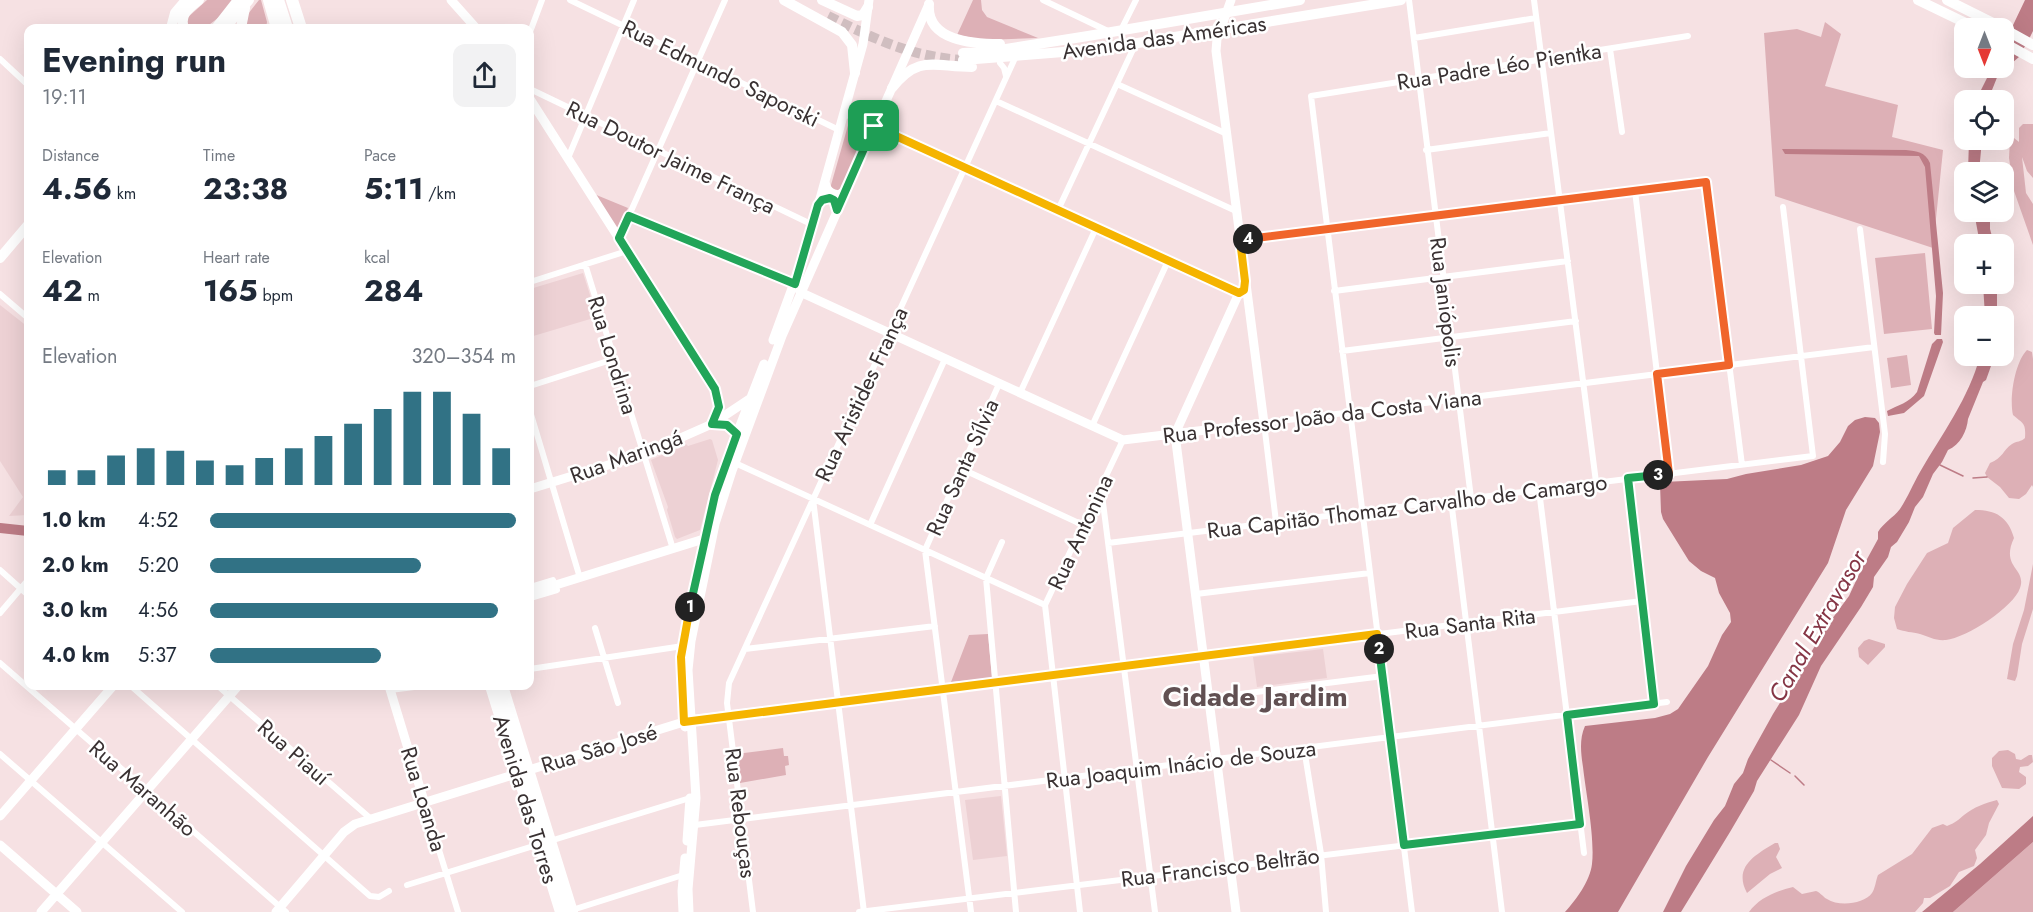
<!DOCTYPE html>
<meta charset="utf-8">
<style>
:root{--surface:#fff;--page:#f2f2f3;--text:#1f2937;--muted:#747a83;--accent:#317285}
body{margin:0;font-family:Jost,sans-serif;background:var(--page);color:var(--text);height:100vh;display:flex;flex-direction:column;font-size:22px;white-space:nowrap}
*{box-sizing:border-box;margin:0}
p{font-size:20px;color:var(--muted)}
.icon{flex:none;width:33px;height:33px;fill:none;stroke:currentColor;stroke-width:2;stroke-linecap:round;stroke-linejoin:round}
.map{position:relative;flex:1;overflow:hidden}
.panel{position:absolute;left:24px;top:24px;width:510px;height:666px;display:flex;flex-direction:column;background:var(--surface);border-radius:12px;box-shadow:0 6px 24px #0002}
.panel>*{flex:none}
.needle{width:39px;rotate:180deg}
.controls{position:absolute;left:1954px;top:18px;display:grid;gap:12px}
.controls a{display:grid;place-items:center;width:60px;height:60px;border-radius:12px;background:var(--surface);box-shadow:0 6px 24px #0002;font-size:30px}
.pin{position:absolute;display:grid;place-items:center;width:51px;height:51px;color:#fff;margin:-26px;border-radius:12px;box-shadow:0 3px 9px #0006}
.km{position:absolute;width:30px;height:30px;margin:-15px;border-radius:50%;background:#222;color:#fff;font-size:16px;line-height:30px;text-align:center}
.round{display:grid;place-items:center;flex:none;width:63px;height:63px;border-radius:12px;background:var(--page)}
.headline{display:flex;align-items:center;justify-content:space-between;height:102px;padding:0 18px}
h1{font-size:33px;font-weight:700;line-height:45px}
.stats{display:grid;grid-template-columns:repeat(3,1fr);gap:9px;height:102px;padding:6px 18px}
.stats div{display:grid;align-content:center}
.stats b{font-size:30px;font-weight:700}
.stats small{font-size:16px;font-weight:400}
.stats p{font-size:16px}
.chart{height:168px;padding:12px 18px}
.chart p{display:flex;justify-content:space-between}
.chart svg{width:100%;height:108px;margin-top:6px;stroke:var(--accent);stroke-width:6}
ul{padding:0 18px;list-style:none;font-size:20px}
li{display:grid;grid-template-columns:96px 72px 1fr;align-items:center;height:45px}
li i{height:15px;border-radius:8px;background:var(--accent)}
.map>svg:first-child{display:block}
</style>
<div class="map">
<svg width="2033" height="912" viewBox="0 0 2033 912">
<rect width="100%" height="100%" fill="#f6e1e3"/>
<!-- built -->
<path fill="#edd1d4" d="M 583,273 L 597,317 L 530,337 L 530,289 Z
M 0,305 L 28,327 L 28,515 L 9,516 L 23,497 L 0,461 Z
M 710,439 L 712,440 L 718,460 L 700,530 L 677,539 L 675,537 L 667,510 L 668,507 L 651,460 L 686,444 L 688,446 Z
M 1323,649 L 1327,678 L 1257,687 L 1253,657 Z
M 1001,796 L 1007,856 L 973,860 L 965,800 Z"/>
<!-- green -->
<path fill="#ddb0b6" d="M 207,0 L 234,0 L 223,14 L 205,28 L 189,28 L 186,19 Z
M 259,0 L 261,0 L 267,22 L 266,28 L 246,28 L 248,14 Z
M 973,0 L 981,0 L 982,10 L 987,17 L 1038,38 L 984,40 L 957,35 Z
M 1825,22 L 1841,34 L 1825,86 L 1898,105 L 1892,137 L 1943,150 L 1933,248 L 1775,196 L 1764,33 L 1797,29 L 1821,37 Z
M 849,122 L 866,128 L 868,130 L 842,188 L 838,192 L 831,187 L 831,185 Z
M 2023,124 L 2033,124 L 2033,178 L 2027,171 L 2022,157 L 2026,193 L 2033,204 L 2033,245 L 2014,191 L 2009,158 L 2010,138 L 2014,138 L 2019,142 L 2019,128 Z
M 594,194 L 628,208 L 618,230 Z
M 1925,253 L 1932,329 L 1884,334 L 1875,258 Z
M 2027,350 L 2032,352 L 2033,359 L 2033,487 L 2032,485 L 2026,494 L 2019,499 L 2009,498 L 2000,487 L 1987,477 L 1985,473 L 1990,463 C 2003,458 2003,450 2012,444 C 2017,441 2021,442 2025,438 C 2026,422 2023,424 2013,415 C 2009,398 2015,362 2027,350 Z
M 1907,355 L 1911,385 L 1891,388 L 1887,358 Z
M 1975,510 C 1996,510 2008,517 2014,538 C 2000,568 2027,568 2020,588 C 2014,607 1966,638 1946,640 C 1936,641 1929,637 1920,634 C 1912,632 1905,632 1897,629 L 1894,618 L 1895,607 L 1907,584 L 1927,553 L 1948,543 L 1953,528 Z
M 2033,564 L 2033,609 L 2022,644 L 2017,676 L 2015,681 L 2007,679 L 2013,644 L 2024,610 Z
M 988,634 L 992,678 L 951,682 L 969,635 Z
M 1869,639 L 1885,644 L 1885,647 L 1868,665 L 1859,657 L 1858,648 L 1864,641 Z
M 783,748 L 784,756 L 788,756 L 789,765 L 785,766 L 786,775 L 740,783 L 736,754 Z
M 2008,750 L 2015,754 L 2016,759 L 2021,760 L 2029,755 L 2032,755 L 2033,762 L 2028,766 L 2020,767 L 2019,772 L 2026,777 L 2026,784 L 2019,789 L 2002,788 L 1992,766 L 1992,758 L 1999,751 Z
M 1997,800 L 1999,804 L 1989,823 L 1986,835 L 1975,850 L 1977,858 L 1974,866 L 1959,872 L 1950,886 L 1930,898 L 1924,898 L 1923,903 L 1915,912 L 1749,912 C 1759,898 1776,891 1793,887 L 1802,894 L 1816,891 C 1821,893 1823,897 1827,899 C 1839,907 1864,904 1872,893 C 1875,889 1876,880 1878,875 L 1912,854 L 1932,828 L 1943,824 L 1947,826 C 1955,823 1958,820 1964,815 C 1974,807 1985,803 1997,800 Z
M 2033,842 L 2033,912 L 1953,912 Z
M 1775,843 L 1778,843 L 1780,849 L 1776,857 L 1782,868 L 1770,874 L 1747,893 C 1733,867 1755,855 1775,843 Z"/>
<!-- water -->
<path fill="#bd7c86" d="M 2025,0 L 2033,0 L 2033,31 L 2030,37 L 2019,57 L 1998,75 L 1988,100 L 1976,100 L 1992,68 L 2004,68 L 2004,44 Z
M 1969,140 L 1982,140 L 1979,172 L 1968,172 Z
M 1782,149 L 1906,150 C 1917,151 1925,152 1930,163 L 1943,293 L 1941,335 L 1935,335 L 1934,333 L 1936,296 L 1925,167 L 1919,156 L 1785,154 Z
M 1974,212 L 1990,212 L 1990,229 L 1994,244 L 1980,244 Z
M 1983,284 L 1997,284 L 1997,316 L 1985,316 Z
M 1937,339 L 1942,339 L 1943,342 L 1924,396 L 1904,413 L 1888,416 L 1887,411 C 1898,405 1909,403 1917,392 L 1932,344 Z
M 1980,356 L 1992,356 L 1991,366 L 1986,380 L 1983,382 L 1968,419 C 1967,431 1960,445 1948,450 L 1942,462 L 1933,474 L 1923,497 L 1915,507 L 1909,522 L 1897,542 L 1891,547 L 1888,557 L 1874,577 L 1873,587 L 1861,607 L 1821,666 L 1799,715 L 1757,781 L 1754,791 L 1730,832 L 1681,912 L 1663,912 L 1686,866 L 1714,820 L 1725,806 L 1734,784 L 1743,773 L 1748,759 L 1773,714 L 1829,623 L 1849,596 L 1861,570 L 1878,539 L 1878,532 C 1883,523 1893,518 1900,509 C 1908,497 1913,484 1920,472 C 1942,434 1969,398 1980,356 Z
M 1865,417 L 1875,418 L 1879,423 L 1880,432 L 1873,466 L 1846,510 L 1828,563 L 1708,757 L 1618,912 L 1565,912 C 1576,900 1590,881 1592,864 C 1595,838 1586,794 1583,767 C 1581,754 1579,739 1585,726 L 1655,718 L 1670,714 L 1678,709 L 1708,666 L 1722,635 L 1731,622 L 1730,613 L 1719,593 L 1715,578 L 1701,571 L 1689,561 L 1663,519 L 1661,512 L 1660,484 L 1663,482 L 1727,479 L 1746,474 L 1801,465 L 1828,456 L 1840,442 L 1848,426 L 1855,420 Z
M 2033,816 L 2033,842 L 1953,912 L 1922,912 L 1980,864 Z"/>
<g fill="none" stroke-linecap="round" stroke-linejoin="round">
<!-- stream -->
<path stroke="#bd7c86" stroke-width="1.5" d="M 1990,93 L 1993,100
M 2004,129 L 2010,138
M 1940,465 L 1963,476
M 1973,478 L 1987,477
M 1771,760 L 1790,773
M 1795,776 L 1804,785"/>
<!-- river -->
<path stroke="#bd7c86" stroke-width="10" d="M 0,528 L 28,531"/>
<!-- primary-tunnel -->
<path stroke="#d0bec0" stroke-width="10" stroke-dasharray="10 5" stroke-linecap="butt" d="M 828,16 C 873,38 911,57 963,60"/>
<!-- street -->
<path stroke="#fff" stroke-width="6" d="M 570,0 L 839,130
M 1043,0 L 1110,32
M 1409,0 L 1471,498
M 1534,0 L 1596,482
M 1121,30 L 1136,0
M 530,32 L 542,0
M 1414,38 L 1536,18
M 1610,49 L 1622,132
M 0,59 L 28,85
M 1000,63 L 1004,68 L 1006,76
M 1117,84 L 1227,134
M 530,89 L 813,225
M 996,101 L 1236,211
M 844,114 L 874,126 L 1239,293
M 1426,150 L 1551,133
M 568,158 L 634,0
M 1635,191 L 1669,473
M 1058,210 L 1136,43
M 629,216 L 795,283
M 1860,229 L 1885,434 L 1883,462
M 619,238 L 725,0
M 1240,240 L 1706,182 L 1742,465
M 585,264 L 673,549
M 530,282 L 627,251
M 1334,291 L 1568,261
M 0,294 L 28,318
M 1342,351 L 1576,321
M 530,386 L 614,359
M 1020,393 L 1096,228
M 530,411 L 580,578
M 1092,426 L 1168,261
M 735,463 L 1045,605
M 962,469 L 1083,525
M 1628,479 L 1654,704
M 1101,487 L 1155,912
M 1539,490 L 1584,853
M 813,499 L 864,912
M 1451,500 L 1502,912
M 1276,522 L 1264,423 L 1874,347
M 870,525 L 945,359
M 1002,542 L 986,578 L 1016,912
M 1108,543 L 1813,456 L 1783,207
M 0,570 L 28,595
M 530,587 L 553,580 L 557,590 L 530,598
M 1196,594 L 1370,573
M 0,613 L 28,580
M 595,628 L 618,703
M 745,649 L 935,626
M 1204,656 L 1642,601
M 0,663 L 286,912
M 530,669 L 683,646
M 131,686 L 370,896 L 379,897 L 389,891
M 218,686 L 370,818
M 390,690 L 422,686
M 1209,698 L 1383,676
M 1304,748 L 1321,854 L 1326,912
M 0,754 L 182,912
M 424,801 L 458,912
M 695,825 L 1667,702
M 550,841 L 690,798
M 407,885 L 540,844
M 572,910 L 683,875
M 753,912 L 727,703 L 729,683 L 1016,56
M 859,912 L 1580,824
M 971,912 L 925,550 L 999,384
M 1080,912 L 1045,605 L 1123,440
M 1412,912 L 1311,96 L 1688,36"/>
<!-- secondary -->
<path stroke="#fff" stroke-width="9" d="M 451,0 L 476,28
M 530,99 L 715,389 L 719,407 L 712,424
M 825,181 C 826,190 830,194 839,195 L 846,190
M 800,292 L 1123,440 L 1264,423 L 1216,51 L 1217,39 L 1231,0
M 773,340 L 805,253 L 863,44 L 869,0
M 712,424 C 725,423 734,426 739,438
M 1175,434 L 1236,912
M 1175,434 L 1239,293 L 1244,290
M 530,489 L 644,454 L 712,424 L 751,398
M 530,593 L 707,538
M 389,686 L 424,801
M 685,727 L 681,657 L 704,539 L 719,480 L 764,364
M 0,816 L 113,686
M 687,841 L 690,798
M 0,845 L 77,912
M 41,912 L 238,686
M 276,912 L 344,832 L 355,824 L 690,720 L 1204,656
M 683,912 L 682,891 L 685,858
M 689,912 L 688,889 L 696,798 L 688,670 L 691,641 L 715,524 L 732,471 L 782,336 L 929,4"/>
<!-- primary -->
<path stroke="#fff" stroke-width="10" d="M 784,0 L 842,32 L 852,45 L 855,73
M 822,0 L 857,16 L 863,15 L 868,7
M 1918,0 L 1976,28
M 1947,0 L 2003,28
M 929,4 C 926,41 973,44 1000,44
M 171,28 L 175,13 L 186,0
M 184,28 C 179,15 189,8 199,0
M 216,28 L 238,0
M 225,28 L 249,0
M 241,28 L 245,8
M 2004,29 L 2033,45
M 2004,43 L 2033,59
M 963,53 L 987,52 L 1088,36 L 1300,0
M 963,60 L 1101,49 L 1401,0
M 892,88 C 919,54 934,67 972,67
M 0,258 L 28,225"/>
<!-- highway -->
<path stroke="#fff" stroke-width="12" d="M 269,0 L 277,28
M 278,0 L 287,28
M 292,0 L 301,28
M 491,686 L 561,912
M 502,686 L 572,912"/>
</g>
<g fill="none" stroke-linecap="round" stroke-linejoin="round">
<defs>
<path id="split-1" d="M 690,607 L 715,495 L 737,434 L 727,425 L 712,424 L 719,407 L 715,389 L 619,238 L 629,216 L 795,284 L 818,205 L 822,200 L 830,198 L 834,200 L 837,210 L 874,126"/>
<path id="split-2" d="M 690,607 L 681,657 L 684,722 L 1377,634 L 1379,649"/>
<path id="split-3" d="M 1379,649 L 1404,845 L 1580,824 L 1567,715 L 1654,704 L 1628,478 L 1658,475"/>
<path id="split-4" d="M 1248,239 L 1706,182 L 1729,365 L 1657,374 L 1669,474 L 1658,475"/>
<path id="split-5" d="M 874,126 L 1239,293 L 1244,290 L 1245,281 L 1240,240 L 1248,239"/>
</defs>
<!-- split-1 casing -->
<use href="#split-1" stroke="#fff" stroke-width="12"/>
<!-- split-2 casing -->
<use href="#split-2" stroke="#fff" stroke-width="12"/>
<!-- split-3 casing -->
<use href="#split-3" stroke="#fff" stroke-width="12"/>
<!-- split-4 casing -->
<use href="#split-4" stroke="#fff" stroke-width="12"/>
<!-- split-5 casing -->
<use href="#split-5" stroke="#fff" stroke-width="12"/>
<!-- split-1 -->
<use href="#split-1" stroke="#22a559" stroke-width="8"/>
<!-- split-2 -->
<use href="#split-2" stroke="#f5b400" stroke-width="8"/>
<!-- split-3 -->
<use href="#split-3" stroke="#22a559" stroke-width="8"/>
<!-- split-4 -->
<use href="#split-4" stroke="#f0652b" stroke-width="8"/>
<!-- split-5 -->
<use href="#split-5" stroke="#f5b400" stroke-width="8"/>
</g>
<g text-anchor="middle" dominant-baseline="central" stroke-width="5" stroke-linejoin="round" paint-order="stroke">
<!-- street labels -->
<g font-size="22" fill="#393132" stroke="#fff">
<text transform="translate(1164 37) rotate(-8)">Avenida das Américas</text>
<text transform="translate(1499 66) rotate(-9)">Rua Padre Léo Pientka</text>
<text transform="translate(721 73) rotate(26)">Rua Edmundo Saporski</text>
<text transform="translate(671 157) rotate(26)">Rua Doutor Jaime França</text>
<text transform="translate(1446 302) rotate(83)">Rua Janiópolis</text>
<text transform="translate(613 355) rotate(73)">Rua Londrina</text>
<text transform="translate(861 394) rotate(-65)">Rua Aristides França</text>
<text transform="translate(1322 416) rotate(-7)">Rua Professor João da Costa Viana</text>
<text transform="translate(626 456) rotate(-20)">Rua Maringá</text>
<text transform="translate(962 467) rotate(-66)">Rua Santa Sílvia</text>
<text transform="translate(1407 506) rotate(-7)">Rua Capitão Thomaz Carvalho de Camargo</text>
<text transform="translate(1080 532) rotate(-65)">Rua Antonina</text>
<text transform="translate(1470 623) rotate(-7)">Rua Santa Rita</text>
<text transform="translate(599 748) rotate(-17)">Rua São José</text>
<text transform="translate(294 752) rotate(41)">Rua Piauí</text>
<text transform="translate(1181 764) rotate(-7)">Rua Joaquim Inácio de Souza</text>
<text transform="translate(143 788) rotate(41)">Rua Maranhão</text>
<text transform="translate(424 799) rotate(73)">Rua Loanda</text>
<text transform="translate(526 799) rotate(73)">Avenida das Torres</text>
<text transform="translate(741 813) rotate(83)">Rua Rebouças</text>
<text transform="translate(1220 867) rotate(-7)">Rua Francisco Beltrão</text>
</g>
<!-- water labels -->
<g font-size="24" font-style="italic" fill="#853545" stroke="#fff">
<text transform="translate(1817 626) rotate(-60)">Canal Extravasor</text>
</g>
<!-- district labels -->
<g font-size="28" font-weight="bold" fill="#615052" stroke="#fff">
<text x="1255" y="696">Cidade Jardim</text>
</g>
</g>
</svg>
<div class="controls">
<a><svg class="needle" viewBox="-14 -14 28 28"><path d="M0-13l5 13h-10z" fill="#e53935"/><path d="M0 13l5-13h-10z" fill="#747a83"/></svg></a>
<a><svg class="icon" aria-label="locate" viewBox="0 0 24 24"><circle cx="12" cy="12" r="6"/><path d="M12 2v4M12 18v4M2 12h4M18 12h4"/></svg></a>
<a><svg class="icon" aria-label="layers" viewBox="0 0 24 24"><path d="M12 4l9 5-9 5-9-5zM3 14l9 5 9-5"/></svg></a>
<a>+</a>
<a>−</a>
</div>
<div class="pin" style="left:874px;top:126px;background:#1e9e55"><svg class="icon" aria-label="arrive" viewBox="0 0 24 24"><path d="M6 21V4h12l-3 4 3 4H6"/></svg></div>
<b class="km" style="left:690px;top:607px">1</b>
<b class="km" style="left:1379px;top:649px">2</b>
<b class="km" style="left:1658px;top:475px">3</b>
<b class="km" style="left:1248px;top:239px">4</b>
<section class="panel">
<div class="headline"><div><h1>Evening run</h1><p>19:11</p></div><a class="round"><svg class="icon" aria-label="share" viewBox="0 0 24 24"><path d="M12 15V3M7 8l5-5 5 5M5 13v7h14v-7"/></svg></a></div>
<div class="stats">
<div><p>Distance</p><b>4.56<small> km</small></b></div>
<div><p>Time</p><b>23:38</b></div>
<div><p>Pace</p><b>5:11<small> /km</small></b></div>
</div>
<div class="stats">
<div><p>Elevation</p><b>42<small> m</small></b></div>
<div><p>Heart rate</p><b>165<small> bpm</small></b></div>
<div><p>kcal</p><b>284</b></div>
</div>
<div class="chart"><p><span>Elevation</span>320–354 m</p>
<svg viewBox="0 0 160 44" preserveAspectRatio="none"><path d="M5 44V38M15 44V38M25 44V32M35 44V29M45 44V30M55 44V34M65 44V36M75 44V33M85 44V29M95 44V24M105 44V19M115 44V13M125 44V6M135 44V6M145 44V15M155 44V29"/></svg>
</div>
<ul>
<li><b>1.0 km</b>4:52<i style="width:100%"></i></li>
<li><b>2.0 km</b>5:20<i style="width:69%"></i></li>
<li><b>3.0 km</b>4:56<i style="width:94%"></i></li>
<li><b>4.0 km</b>5:37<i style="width:56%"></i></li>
</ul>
</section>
</div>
